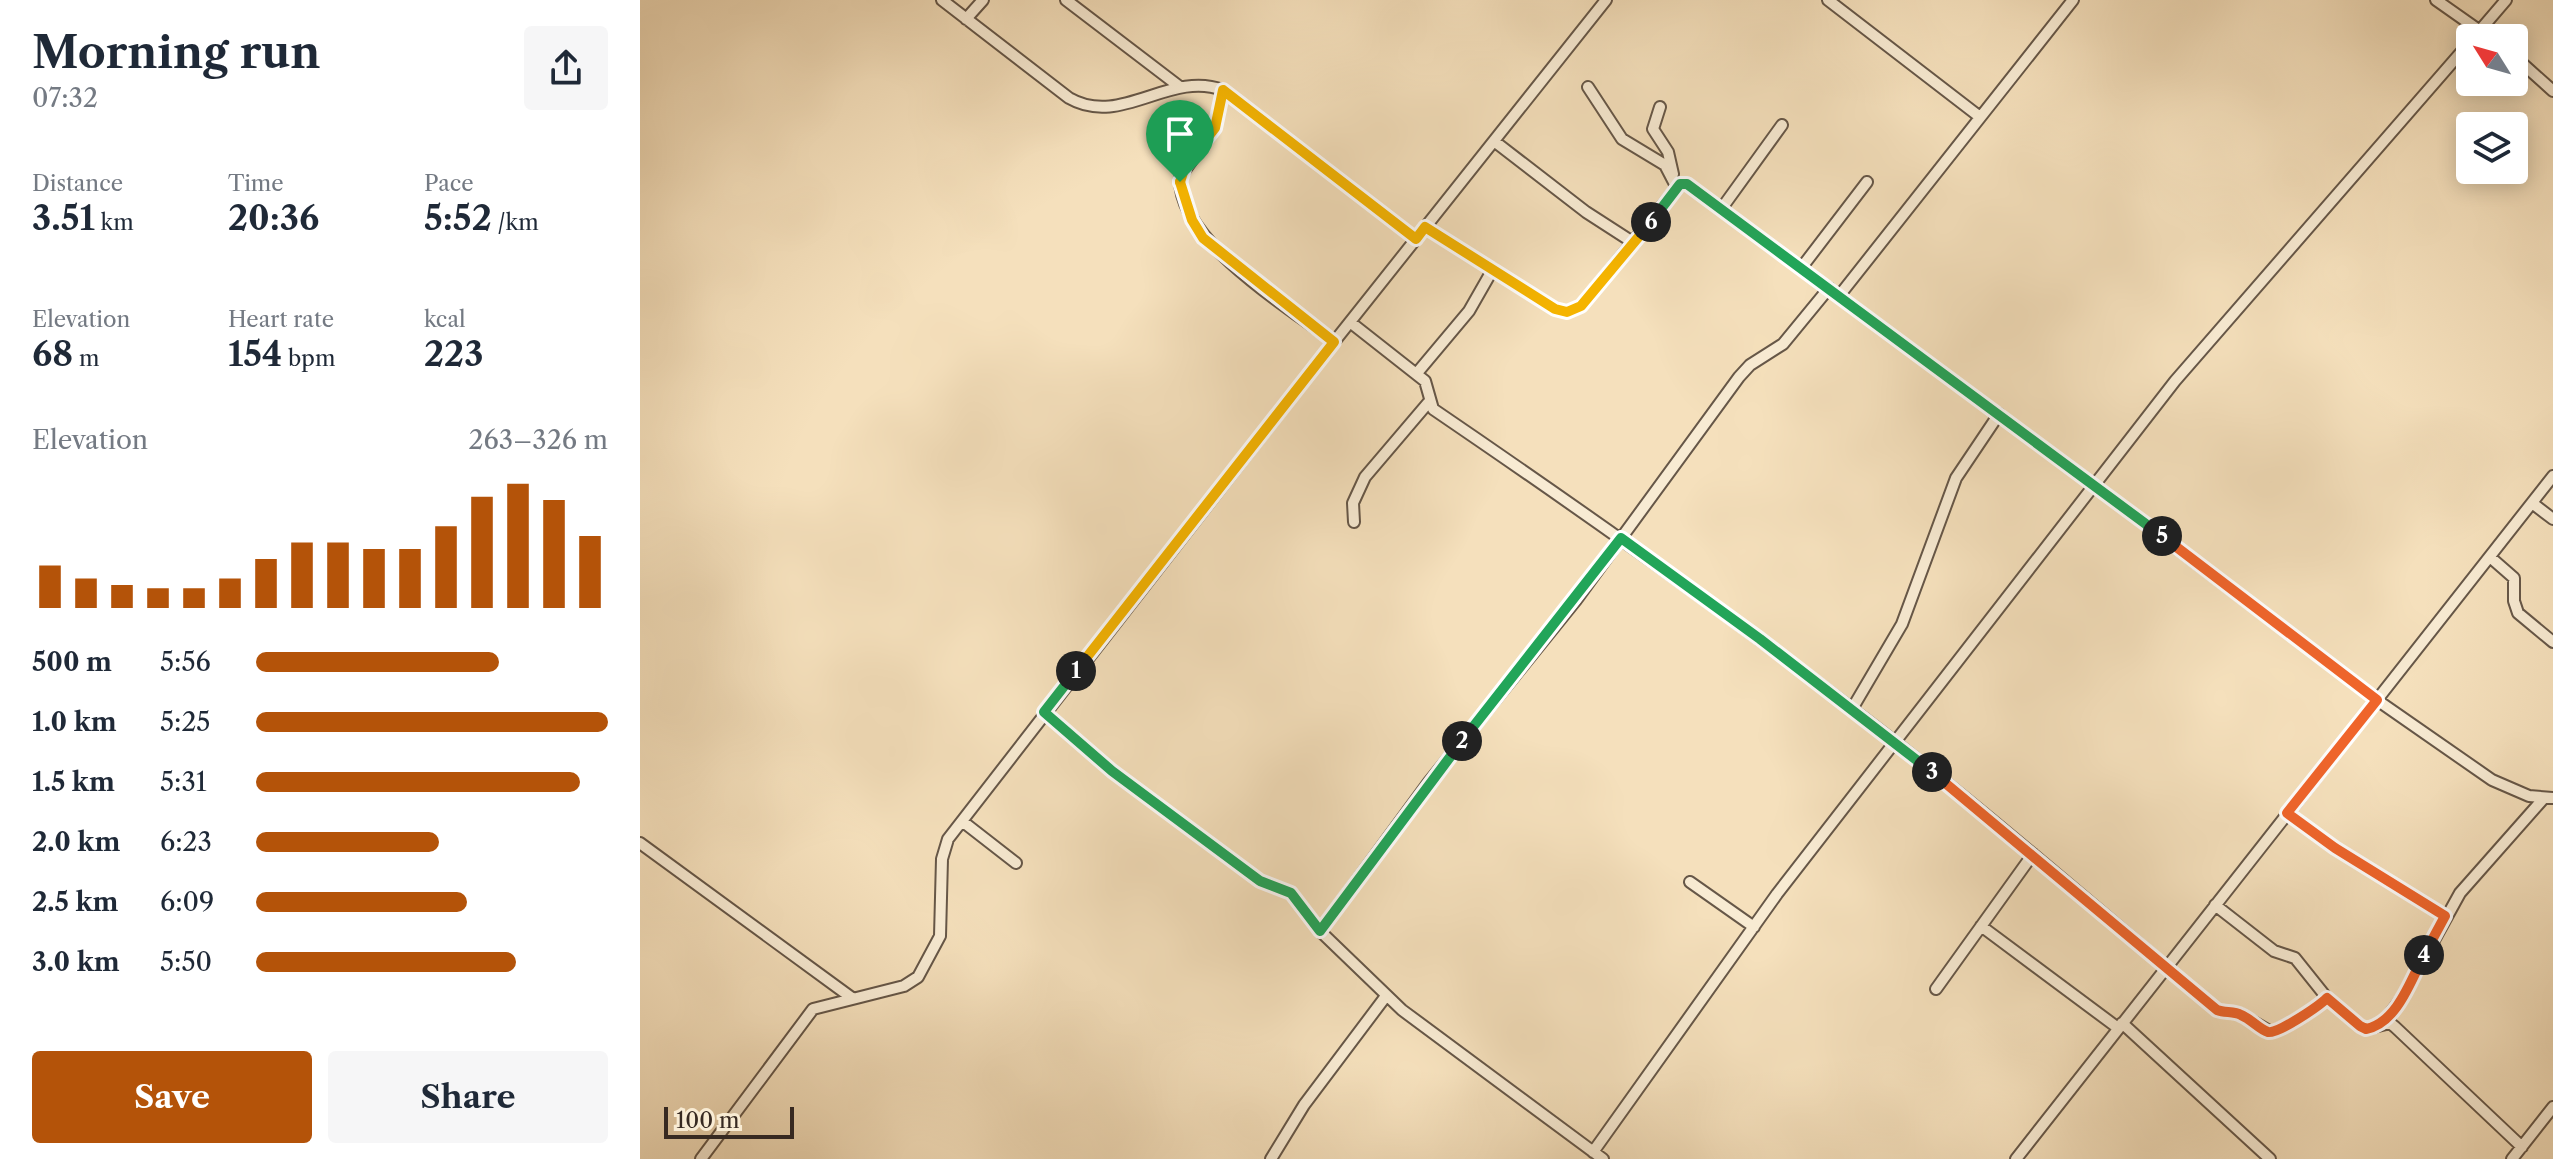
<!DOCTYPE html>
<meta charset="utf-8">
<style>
:root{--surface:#fff;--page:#f6f6f7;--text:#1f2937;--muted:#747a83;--accent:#b45309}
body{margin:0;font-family:"Libre Caslon Text",serif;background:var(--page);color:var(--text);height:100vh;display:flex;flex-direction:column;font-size:30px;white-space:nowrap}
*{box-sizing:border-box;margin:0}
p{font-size:26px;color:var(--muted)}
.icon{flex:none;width:44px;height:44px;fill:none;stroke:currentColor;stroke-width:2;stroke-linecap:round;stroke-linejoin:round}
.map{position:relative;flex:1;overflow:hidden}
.panel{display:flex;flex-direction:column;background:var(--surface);width:640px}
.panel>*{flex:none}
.needle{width:52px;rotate:307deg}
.fabs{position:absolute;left:1816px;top:24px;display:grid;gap:16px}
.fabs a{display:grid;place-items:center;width:72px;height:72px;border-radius:8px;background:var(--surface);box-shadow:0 4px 20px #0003;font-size:40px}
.scale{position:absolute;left:24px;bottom:20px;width:130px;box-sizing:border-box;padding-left:8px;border:4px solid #372921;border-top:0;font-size:22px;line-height:28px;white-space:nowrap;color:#372921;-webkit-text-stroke:6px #f8ebd3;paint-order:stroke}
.pin{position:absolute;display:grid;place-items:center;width:68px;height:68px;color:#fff;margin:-82px -34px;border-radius:50% 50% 50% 0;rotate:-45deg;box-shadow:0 0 8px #0007}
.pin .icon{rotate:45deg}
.km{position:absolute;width:40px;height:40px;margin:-20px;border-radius:50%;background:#222;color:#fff;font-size:22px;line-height:40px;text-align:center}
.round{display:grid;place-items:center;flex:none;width:84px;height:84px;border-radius:8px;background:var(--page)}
.headline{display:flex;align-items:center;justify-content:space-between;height:136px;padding:0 32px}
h1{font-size:44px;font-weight:800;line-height:60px}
.metrics{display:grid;grid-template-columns:repeat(3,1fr);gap:12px;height:136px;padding:8px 32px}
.metrics div{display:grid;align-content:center}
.metrics b{font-size:34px;font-weight:800}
.metrics small{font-size:22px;font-weight:400}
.metrics p{font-size:22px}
.chart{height:224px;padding:16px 32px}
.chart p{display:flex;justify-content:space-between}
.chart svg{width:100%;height:144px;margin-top:8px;stroke:var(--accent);stroke-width:6}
.cta{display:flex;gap:16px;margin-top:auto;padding:16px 32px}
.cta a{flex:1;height:92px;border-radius:8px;background:var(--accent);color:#fff;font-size:32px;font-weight:800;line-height:92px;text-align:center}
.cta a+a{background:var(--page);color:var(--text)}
ul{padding:0 32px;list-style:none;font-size:26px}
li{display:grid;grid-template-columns:128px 96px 1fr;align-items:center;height:60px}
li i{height:20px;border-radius:10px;background:var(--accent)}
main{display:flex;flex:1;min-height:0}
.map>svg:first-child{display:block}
</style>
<main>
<section class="panel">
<div class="headline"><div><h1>Morning run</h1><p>07:32</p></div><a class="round"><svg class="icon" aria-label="share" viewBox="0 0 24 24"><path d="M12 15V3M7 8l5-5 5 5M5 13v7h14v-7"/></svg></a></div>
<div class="metrics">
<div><p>Distance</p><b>3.51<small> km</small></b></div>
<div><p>Time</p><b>20:36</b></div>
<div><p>Pace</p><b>5:52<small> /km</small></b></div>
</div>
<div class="metrics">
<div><p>Elevation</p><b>68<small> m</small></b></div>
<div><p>Heart rate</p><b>154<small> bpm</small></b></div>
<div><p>kcal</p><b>223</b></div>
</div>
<div class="chart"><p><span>Elevation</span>263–326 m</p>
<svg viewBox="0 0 160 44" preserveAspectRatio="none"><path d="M5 44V31M15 44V35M25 44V37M35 44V38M45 44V38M55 44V35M65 44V29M75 44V24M85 44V24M95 44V26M105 44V26M115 44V19M125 44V10M135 44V6M145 44V11M155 44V22"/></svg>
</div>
<ul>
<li><b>500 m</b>5:56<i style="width:69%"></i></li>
<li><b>1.0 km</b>5:25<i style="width:100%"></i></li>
<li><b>1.5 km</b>5:31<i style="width:92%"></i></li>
<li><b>2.0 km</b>6:23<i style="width:52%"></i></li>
<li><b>2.5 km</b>6:09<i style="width:60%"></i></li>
<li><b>3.0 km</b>5:50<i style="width:74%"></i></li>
</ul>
<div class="cta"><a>Save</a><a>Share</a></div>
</section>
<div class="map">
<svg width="1913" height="1159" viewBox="0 0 1913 1159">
<rect width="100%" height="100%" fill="#f5e0bc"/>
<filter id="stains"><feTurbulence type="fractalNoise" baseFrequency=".0025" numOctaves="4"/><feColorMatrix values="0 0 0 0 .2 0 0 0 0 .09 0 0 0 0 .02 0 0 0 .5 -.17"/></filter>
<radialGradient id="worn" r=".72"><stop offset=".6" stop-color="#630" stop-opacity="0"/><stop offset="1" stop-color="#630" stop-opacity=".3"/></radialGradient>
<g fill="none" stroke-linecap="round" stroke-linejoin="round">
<defs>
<path id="minor" d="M 302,0 L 429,98 C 481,128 529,70 583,90 L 776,239
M 426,0 L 540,87
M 1188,0 L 1340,117
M 1796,0 L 1850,38
M 326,19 L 343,0
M 1836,35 L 1866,0
M 1874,56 L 1913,91
M 948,87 L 982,139 L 1025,165 L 1037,188
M 583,90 L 575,128 L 540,177 C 537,241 648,306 694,342
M 1020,107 L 1013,129 L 1028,152 L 1033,174
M 854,141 L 946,212 L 994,243
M 1082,208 L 1142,125
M 785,227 L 915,309 L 927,312 L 941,306 L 1040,184 L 1047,184 L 1455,486 L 1737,700 L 1852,780 L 1889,796 L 1913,798
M 1162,267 L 1227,182
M 1199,296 L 1433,0
M 710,322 L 785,381 L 793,409 C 950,516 1105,625 1255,742 C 1365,828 1470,920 1577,1010 L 1600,1014 L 1631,1032 C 1646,1027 1676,1009 1687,998
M 777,373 L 829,311 L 853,269
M 1892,503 L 1913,519
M 714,522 L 713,503 L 725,477 L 788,403
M 1850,557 L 1874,578 L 1874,601 L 1878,613 L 1913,642
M 1212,709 L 1262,624 L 1316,478 L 1359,414
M 404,712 L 472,771 L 620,881 L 651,893 L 680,931 L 762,1010 L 963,1159
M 1647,813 L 1695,848 L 1805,916
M 322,821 L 376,863
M 0,843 L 212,998
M 1050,882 L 1114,927
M 1575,905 L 1634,951 L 1655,958 L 1687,998 L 1720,1026 L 1726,1029 L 1750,1023 L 1755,1027 L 1882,1147
M 1341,926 L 1478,1028
M 680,931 L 789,782 L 936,600 L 1099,377 L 1110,365 L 1143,344 L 1189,288
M 1296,989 L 1393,854
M 1482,1023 L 1630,1159
M 1743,1023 L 1762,998 L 1820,893 L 1904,798
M 953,1152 L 1137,894 L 1535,381 L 1830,42
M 61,1159 L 173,1009 L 264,986 L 278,977 L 300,936 L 302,859 L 308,839 L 694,342 L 966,0
M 631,1159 L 664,1105 L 746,996
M 1376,1159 L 1913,476
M 1872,1159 L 1913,1107"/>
</defs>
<!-- minor casing -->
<use href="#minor" stroke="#665748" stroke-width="14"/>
<!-- minor -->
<use href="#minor" stroke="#f8ebd3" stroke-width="10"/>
</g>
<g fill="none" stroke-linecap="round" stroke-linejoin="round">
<defs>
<path id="split-1" d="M 436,671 L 694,342 L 563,238 L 552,220 L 540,182"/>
<path id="split-2" d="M 436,671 L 404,712 L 472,771 L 620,881 L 651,893 L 680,931 L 822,741"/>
<path id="split-3" d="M 822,741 L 981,538 L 1120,639 L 1292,772"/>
<path id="split-4" d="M 1292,772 L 1577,1010 C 1585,1013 1594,1011 1601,1015 C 1611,1019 1619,1029 1628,1032 C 1638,1034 1679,1006 1687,998 L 1720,1026 L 1726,1029 C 1757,1023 1771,980 1784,955"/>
<path id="split-5" d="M 1522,536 L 1737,700 L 1647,813 L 1695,848 L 1805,916 L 1784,955"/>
<path id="split-6" d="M 1011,222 L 1040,184 L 1047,184 L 1522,536"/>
<path id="split-7" d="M 540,182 L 545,166 L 575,128 L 583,90 L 776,239 L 785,227 L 915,309 L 927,312 L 941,306 L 1011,222"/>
</defs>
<!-- split-1 casing -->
<use href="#split-1" stroke="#fff" stroke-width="16"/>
<!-- split-2 casing -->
<use href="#split-2" stroke="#fff" stroke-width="16"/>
<!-- split-3 casing -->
<use href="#split-3" stroke="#fff" stroke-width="16"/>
<!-- split-4 casing -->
<use href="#split-4" stroke="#fff" stroke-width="16"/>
<!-- split-5 casing -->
<use href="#split-5" stroke="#fff" stroke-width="16"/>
<!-- split-6 casing -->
<use href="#split-6" stroke="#fff" stroke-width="16"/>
<!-- split-7 casing -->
<use href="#split-7" stroke="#fff" stroke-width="16"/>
<!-- split-1 -->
<use href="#split-1" stroke="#f5b400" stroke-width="10"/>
<!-- split-2 -->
<use href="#split-2" stroke="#22a559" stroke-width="10"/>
<!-- split-3 -->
<use href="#split-3" stroke="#22a559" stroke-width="10"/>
<!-- split-4 -->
<use href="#split-4" stroke="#f0652b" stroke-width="10"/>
<!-- split-5 -->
<use href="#split-5" stroke="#f0652b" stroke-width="10"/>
<!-- split-6 -->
<use href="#split-6" stroke="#22a559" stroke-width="10"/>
<!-- split-7 -->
<use href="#split-7" stroke="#f5b400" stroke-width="10"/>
</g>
<rect width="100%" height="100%" filter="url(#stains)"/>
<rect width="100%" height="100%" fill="url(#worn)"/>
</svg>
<div class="fabs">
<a><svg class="needle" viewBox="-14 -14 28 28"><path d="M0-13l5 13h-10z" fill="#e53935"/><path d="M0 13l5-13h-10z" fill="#747a83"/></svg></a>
<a><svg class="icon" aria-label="layers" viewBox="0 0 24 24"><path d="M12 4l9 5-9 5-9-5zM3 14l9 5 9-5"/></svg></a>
</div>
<div class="scale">100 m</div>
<div class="pin" style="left:540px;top:182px;background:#1e9e55"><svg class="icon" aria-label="arrive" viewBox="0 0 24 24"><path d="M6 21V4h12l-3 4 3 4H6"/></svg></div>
<b class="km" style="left:436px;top:671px">1</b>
<b class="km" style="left:822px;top:741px">2</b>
<b class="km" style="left:1292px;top:772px">3</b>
<b class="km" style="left:1784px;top:955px">4</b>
<b class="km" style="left:1522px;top:536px">5</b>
<b class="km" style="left:1011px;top:222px">6</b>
</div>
</main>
